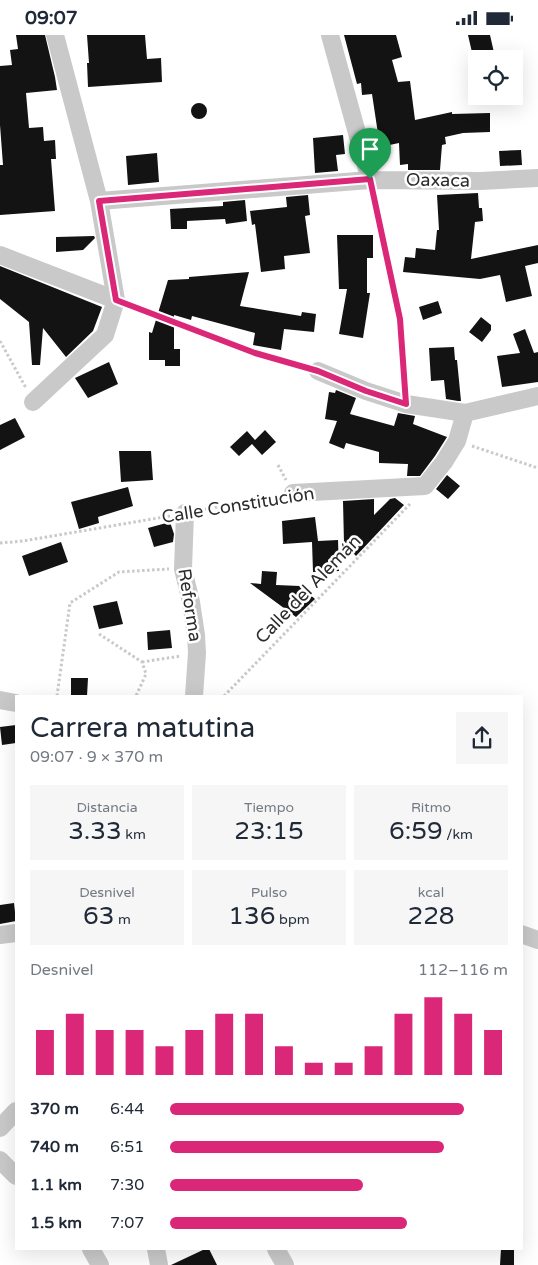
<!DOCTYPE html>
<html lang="es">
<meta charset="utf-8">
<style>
:root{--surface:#fff;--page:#f6f6f7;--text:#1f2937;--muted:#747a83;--accent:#db2777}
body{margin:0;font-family:"Varela Round",sans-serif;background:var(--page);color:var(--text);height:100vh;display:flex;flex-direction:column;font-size:19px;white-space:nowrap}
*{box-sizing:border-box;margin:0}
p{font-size:16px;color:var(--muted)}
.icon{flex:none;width:28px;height:28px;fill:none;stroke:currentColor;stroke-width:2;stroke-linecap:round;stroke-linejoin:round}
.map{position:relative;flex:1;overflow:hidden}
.details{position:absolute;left:15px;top:660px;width:508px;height:555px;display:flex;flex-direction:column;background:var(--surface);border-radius:0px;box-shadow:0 5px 20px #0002}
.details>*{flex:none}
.buttons{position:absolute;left:468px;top:15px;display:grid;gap:10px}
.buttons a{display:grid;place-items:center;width:55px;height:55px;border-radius:0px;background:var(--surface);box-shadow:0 5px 20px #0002;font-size:25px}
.pin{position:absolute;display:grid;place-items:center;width:42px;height:42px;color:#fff;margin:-51px -21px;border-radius:50% 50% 50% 0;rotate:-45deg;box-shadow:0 0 5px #0007}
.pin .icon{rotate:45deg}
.round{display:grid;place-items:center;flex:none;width:52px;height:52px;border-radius:0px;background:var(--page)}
.headline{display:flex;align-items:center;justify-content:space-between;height:85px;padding:0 15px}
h1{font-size:28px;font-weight:600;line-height:38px}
.stats{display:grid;grid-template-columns:repeat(3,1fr);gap:8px;height:85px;padding:5px 15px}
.stats div{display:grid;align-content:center;border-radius:0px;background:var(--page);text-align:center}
.stats b{font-size:25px;font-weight:600}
.stats small{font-size:14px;font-weight:400}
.stats p{font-size:14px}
.chart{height:140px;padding:10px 15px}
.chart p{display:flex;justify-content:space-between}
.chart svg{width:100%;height:90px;margin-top:5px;stroke:var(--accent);stroke-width:6}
ul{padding:0 15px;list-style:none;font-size:16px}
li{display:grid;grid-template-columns:80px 60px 1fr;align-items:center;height:38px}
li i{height:12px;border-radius:6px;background:var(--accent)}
.status{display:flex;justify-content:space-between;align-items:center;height:35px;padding:0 25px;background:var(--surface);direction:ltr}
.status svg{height:14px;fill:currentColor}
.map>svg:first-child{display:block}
</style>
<div class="status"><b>09:07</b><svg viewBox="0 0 49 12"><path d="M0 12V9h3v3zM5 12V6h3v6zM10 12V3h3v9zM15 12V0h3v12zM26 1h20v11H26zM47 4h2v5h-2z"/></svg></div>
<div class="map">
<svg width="538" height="1230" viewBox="0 0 538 1230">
<rect width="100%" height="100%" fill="#fff"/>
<!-- building -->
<path fill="#131313" d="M 16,0 L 45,0 L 55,42 L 57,55 L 26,58 L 29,93 L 43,92 L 44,106 L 55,105 L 56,124 L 51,124 L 55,176 L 0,180 L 0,130 L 3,130 L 0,90 L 0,31 L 12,30 L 10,15 L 18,14 Z
M 87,0 L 145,0 L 147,24 L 161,23 L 162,47 L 88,52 L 87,28 L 89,28 Z
M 344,0 L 396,0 L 402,22 L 392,25 L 398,47 L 410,46 L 415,85 L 452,77 L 452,79 L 490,78 L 490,97 L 463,98 L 445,102 L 446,109 L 442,110 L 440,135 L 408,135 L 408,129 L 400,130 L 399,108 L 380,112 L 372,59 L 362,60 L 361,48 L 357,49 Z
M 468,0 L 490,0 L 495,22 L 476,24 L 476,26 L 474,26 Z
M191 76a8 8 0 1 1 16 0a8 8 0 1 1-16 0Z
M 343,100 L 345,119 L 336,120 L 338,136 L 315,138 L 313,103 Z
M 521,115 L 522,130 L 500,131 L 499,116 Z
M 157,118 L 159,147 L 128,150 L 126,121 Z
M 478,158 L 479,173 L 482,173 L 483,186 L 475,187 L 471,224 L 538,210 L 538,228 L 525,231 L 532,261 L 506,267 L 500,240 L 480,244 L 403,237 L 405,222 L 415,223 L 416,213 L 435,215 L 437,195 L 439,195 L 437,160 Z
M 308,160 L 310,180 L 305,181 L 310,218 L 284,221 L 285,234 L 261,237 L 255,189 L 252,190 L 250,176 L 287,172 L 286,162 Z
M 245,165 L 247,186 L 226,189 L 225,184 L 187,186 L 187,194 L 171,194 L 170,174 L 223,171 L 223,167 Z
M 337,200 L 373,200 L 373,223 L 367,223 L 367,258 L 370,258 L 363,303 L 339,299 L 347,254 L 339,254 Z
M 94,201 L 95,203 L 83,215 L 56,217 L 56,202 Z
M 0,231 L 102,272 L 93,296 L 66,322 L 43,293 L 40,330 L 32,330 L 29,287 L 0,264 Z
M 249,237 L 240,271 L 301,281 L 302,277 L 316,279 L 314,297 L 284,294 L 281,315 L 253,310 L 255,298 L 192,281 L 191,285 L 174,280 L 174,314 L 180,314 L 180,331 L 165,331 L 165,325 L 149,325 L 149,297 L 152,298 L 168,245 L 189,244 L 189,242 Z
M 438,266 L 442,278 L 423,285 L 419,272 Z
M 481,282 L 491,290 L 491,295 L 482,307 L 469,297 Z
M 525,294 L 534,318 L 538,317 L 538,347 L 502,352 L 497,321 L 520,318 L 513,299 Z
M 454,312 L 455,325 L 457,325 L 461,366 L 458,366 L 446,364 L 444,345 L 431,346 L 429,313 Z
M 109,327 L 118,349 L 88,363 L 75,343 Z
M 336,355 L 356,363 L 350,379 L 394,391 L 398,378 L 415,381 L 413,389 L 447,402 L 435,421 L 420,441 L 407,441 L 408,429 L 379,428 L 379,417 L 346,408 L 344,414 L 329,408 L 337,386 L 325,384 L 329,357 L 335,358 Z
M 15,383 L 25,402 L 0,415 L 0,390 Z
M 265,395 L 276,407 L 262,420 L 252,409 L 239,421 L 230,412 L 247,396 L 255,405 Z
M 119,416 L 151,416 L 153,445 L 121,447 Z
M 447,440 L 460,451 L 448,464 L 436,454 Z
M 128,452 L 133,471 L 98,482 L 99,488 L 79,494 L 71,467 Z
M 395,463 L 404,470 L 356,521 L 344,508 L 343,466 L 374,464 L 374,480 L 390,464 Z
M 315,482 L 318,506 L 338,505 L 339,536 L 313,537 L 312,507 L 283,509 L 282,486 Z
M 170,487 L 174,499 L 173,507 L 154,512 L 148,493 Z
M 61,507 L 68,527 L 29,541 L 22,521 Z
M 262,536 L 277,537 L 276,550 L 300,551 L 315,564 L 296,582 L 250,548 L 261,549 Z
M 117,566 L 123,589 L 99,594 L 93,571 Z
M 170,595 L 172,613 L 148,615 L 147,597 Z
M 71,643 L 88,643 L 87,661 L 71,661 Z
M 16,690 L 16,708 L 2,710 L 0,692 Z
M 14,868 L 16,886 L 0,889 L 0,870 Z
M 205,1214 L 209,1214 L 217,1230 L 171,1230 Z
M 501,1214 L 514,1215 L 514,1230 L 500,1230 Z"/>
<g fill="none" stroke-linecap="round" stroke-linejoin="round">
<!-- path -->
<path stroke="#c9c9c9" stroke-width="3" stroke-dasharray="2.5 2.5" stroke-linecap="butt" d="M 373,160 L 400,284 L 405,353
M 130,271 L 255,318 L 304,332
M 0,306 L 26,353
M 472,411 L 538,433
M 278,430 L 286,445
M 200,475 L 278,461
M 0,508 L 23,506 L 170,481
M 99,599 L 142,627 L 146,639 L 136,661
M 142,627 L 181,621
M 57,661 L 70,568 L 119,537 L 169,534
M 224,661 L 410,469"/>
<!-- minor -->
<path stroke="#c9c9c9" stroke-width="18" d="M 330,0 L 370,145
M 99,166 L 370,145 L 480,146 L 538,143
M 0,220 L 116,265
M 318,336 L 366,356 L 406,369 L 465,378 L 538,361
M 33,367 L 105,300 L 116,265 L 99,166 L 55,0
M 293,458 L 425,451 L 444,427 L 457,406 L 465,378
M 185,478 L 183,534 L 191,567 L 196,600 L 197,618 L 194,661
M 0,665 L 16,668
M 521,899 L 538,905
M 0,900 L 16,898
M 0,1093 L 16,1076
M 0,1125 L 16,1141
M 91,1214 L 100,1230
M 156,1214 L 159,1230
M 276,1214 L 285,1230"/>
</g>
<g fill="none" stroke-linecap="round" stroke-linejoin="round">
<defs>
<path id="route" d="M 370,144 L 400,284 L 406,369 L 366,356 L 318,336 L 255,318 L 116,265 L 99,166 Z"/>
</defs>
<!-- route casing -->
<use href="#route" stroke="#fff" stroke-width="10"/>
<!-- route -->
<use href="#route" stroke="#db2777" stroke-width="6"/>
</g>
<g text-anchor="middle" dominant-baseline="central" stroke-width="5" stroke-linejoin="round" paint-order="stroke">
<!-- street labels -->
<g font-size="18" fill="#2c2c2c" stroke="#fff">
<text transform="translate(438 145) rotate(1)">Oaxaca</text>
<text transform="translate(238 470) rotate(-9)">Calle Constitución</text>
<text transform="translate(308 554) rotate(-46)">Calle del Alemán</text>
<text transform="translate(190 570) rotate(81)">Reforma</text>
</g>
</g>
</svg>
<div class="buttons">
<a><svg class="icon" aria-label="locate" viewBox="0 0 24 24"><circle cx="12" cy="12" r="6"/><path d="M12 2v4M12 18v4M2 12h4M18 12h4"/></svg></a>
</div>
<div class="pin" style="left:370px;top:144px;background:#1e9e55"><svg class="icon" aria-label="arrive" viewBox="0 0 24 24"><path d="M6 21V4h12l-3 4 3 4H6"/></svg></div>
<section class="details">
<div class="headline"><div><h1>Carrera matutina</h1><p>09:07 · 9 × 370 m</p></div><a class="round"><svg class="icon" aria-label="share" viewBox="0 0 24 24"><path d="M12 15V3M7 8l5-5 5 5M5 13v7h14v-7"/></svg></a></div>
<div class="stats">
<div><p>Distancia</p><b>3.33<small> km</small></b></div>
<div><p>Tiempo</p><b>23:15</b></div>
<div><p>Ritmo</p><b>6:59<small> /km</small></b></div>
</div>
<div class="stats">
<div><p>Desnivel</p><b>63<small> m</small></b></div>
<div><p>Pulso</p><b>136<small> bpm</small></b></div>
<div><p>kcal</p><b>228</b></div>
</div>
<div class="chart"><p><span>Desnivel</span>112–116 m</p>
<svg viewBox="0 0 160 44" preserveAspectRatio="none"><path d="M5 44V22M15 44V14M25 44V22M35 44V22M45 44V30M55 44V22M65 44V14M75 44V14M85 44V30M95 44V38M105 44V38M115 44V30M125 44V14M135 44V6M145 44V14M155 44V22"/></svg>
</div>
<ul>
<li><b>370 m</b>6:44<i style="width:87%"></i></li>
<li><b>740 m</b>6:51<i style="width:81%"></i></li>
<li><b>1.1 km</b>7:30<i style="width:57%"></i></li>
<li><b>1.5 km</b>7:07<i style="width:70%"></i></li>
</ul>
</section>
</div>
